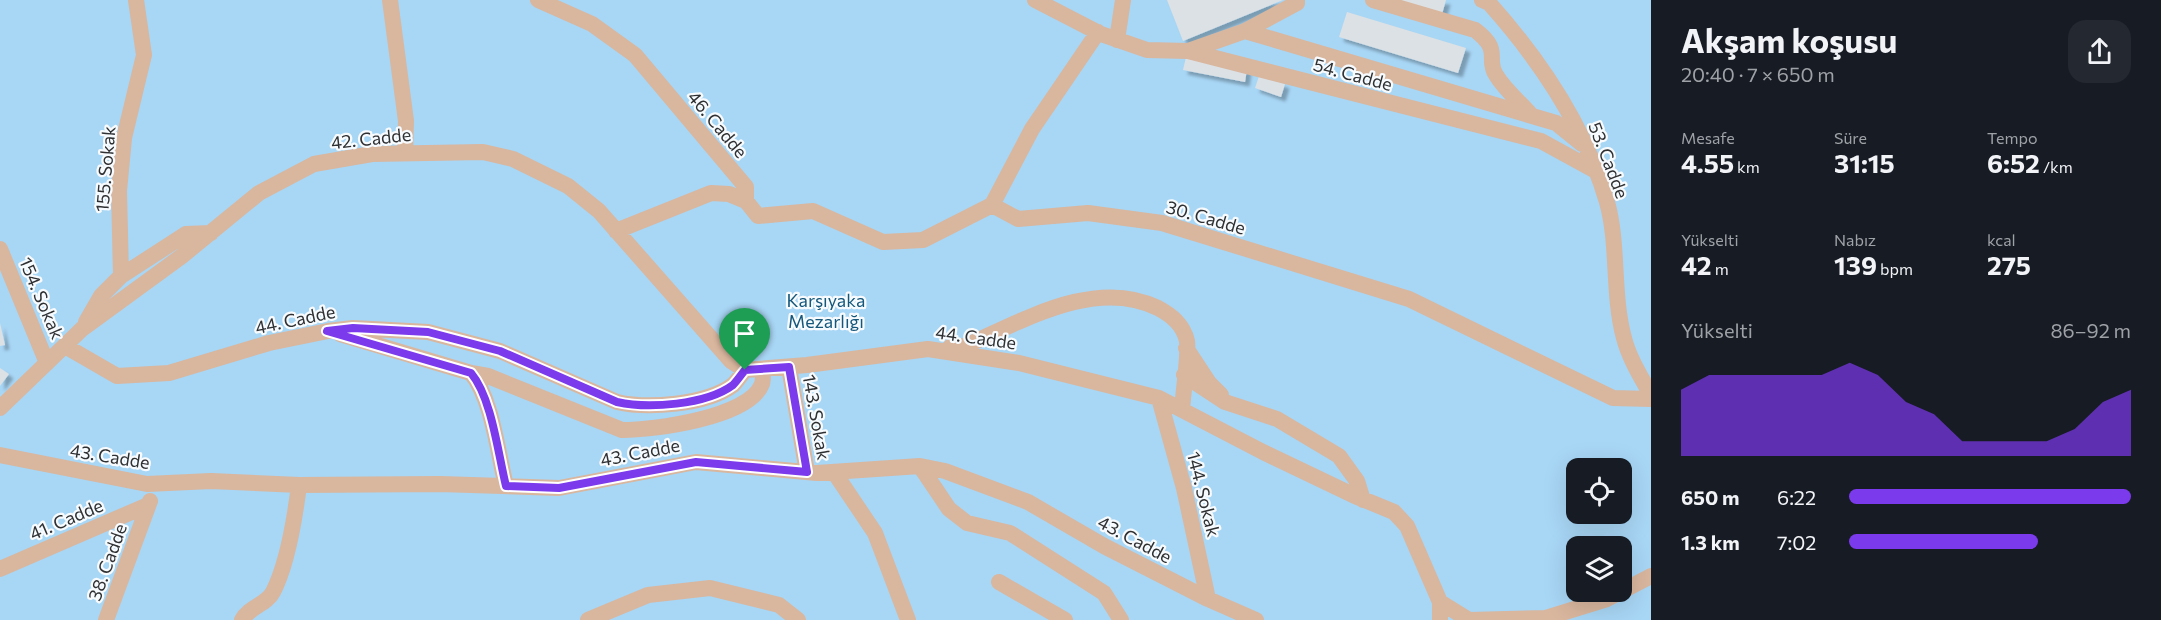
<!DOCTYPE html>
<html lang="tr">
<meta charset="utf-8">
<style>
:root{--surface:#171b24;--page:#242831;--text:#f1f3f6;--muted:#9ea1a6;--accent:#7c3aed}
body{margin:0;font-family:Commissioner,sans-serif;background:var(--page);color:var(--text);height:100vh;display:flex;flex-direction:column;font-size:22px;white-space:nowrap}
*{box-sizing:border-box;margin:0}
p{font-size:20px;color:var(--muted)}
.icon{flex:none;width:33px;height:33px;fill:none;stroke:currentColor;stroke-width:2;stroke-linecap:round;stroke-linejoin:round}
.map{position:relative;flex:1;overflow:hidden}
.panel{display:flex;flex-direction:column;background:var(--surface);width:510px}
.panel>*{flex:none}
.fabs{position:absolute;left:1566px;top:458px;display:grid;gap:12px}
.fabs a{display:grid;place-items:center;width:66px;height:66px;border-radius:12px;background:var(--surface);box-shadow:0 6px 24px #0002;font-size:30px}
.pin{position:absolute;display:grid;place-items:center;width:51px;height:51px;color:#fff;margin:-62px -26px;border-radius:50% 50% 50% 0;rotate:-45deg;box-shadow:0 0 6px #0007}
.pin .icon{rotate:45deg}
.round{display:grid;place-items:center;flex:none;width:63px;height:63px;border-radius:18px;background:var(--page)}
.overview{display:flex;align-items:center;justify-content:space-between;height:102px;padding:0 30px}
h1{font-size:33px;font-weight:700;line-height:45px}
.stats{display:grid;grid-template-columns:repeat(3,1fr);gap:9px;height:102px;padding:6px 30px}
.stats div{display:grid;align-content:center}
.stats b{font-size:26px;font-weight:700}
.stats small{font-size:16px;font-weight:400}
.stats p{font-size:16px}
.chart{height:168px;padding:12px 30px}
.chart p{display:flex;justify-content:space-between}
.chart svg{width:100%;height:108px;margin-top:6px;fill:var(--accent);opacity:.7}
ul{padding:0 30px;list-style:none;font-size:20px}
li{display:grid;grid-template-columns:96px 72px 1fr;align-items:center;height:45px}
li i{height:15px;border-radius:8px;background:var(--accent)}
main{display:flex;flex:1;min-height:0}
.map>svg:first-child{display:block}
</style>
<main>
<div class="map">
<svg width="1651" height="620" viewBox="0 0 1651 620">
<defs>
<filter id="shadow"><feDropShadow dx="4.5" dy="4.5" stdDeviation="1.5" flood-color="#0004"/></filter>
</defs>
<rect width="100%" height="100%" fill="#f7fbfe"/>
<!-- green -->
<path fill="#a8d6f5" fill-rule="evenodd" d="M 0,0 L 1651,0 L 1651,620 L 0,620 ZM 1576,468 L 1622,468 L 1622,513 L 1576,513 ZM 1576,546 L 1622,546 L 1622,591 L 1576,591 Z"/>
<!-- building -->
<path fill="#dce1e5" filter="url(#shadow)" d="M 1167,0 L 1283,0 L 1183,41 Z
M 1397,0 L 1446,0 L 1442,14 Z
M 1347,12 L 1466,48 L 1458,73 L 1339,37 Z
M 1186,57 L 1247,69 L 1245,82 L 1183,70 Z
M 1259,76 L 1285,84 L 1281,97 L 1255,88 Z
M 0,323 L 5,345 L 0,346 Z
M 0,368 L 9,374 L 0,386 Z"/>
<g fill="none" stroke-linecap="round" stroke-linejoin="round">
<!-- minor -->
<path stroke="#d9b69e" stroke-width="16" d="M 390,0 L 406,121 L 405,153
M 538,0 L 592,24 L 635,55 L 746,187 L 746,201 L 729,194 L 711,193 L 616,231
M 1035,0 L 1101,34 L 1147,50 L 1188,51 L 1541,141 L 1594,170
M 1373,0 L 1475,30 C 1503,51 1485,58 1496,75 C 1505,90 1520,102 1531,115
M 1482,0 L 1489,3 C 1540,60 1585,127 1607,202 C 1619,245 1612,294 1624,338 C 1629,358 1641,377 1651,395
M 1245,31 L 1297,3 L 1297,0
M 1117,40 L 1123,0
M 1188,51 L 1245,31 L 1556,123 L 1582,144
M 746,201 L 758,216 L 813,211 L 883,242 L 923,240 L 992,205 L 1018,219 L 1088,213 L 1162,223 L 1409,299 L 1613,398 L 1651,399
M 992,205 L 1032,129 L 1098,32
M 0,249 L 47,363
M 121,276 L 186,234 L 211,233
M 86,322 L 101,296 L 121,276 L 119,191 L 124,138 L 144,55 L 136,0
M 340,334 L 471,373 C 492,398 498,454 506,486
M 65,346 L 117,376 L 169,373 L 269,343 L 328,331 L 353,328 L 428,332 L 500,351 L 617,402 C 647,409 706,405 733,385 C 737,381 741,375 745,370
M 950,347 L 965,346 C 1023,321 1095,277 1158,308 C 1171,315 1183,324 1187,341 C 1189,355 1183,393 1182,410
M 1186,348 L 1209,383 L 1221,395
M 789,367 L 807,472
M 745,370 L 807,365 L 928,349 L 1019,363 L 1159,398 L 1263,452 L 1355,496 L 1394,512 L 1407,526 L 1440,602 L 1440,620
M 471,373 L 488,376 L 622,430 C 653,430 749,418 762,384 C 763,381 763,374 763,370
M 1184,375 L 1225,402 L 1277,419 L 1339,456 L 1357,481 L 1363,500
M 1159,398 L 1184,488 L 1208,599
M 0,408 L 82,329 L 182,256 L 259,193 L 314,164 L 372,154 L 483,152 L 513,159 L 568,186 L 599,211 L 731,361 L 745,370
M 0,455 L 147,484 L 211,481 L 299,485 L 440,484 L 559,488 L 696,462 L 817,473 L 920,466 L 945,471 L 1028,502 L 1104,546 L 1208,599 L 1256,620
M 920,466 L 949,509 L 967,523 L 1010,533 L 1104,593 L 1121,620
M 834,472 L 875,533 L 908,620
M 0,569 L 148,505
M 999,582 L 1065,620
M 1440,602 L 1469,620 L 1546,618 L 1607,599 L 1651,576
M 106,620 L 150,501
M 242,620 C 249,607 267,604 273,592 C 288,563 295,517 299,485
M 588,620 L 648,595 L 710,588 L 779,605 L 798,620"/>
</g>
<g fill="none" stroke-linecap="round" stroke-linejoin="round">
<defs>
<path id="route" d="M 353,328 L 428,332 L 500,351 L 617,402 C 648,409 706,405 733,385 C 737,381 741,375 745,370 L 789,367 L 807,472 L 696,462 L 559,488 L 506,486 C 498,454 492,398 471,373 L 327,331 Z"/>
</defs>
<!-- route casing -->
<use href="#route" stroke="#fff" stroke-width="12"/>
<!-- route -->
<use href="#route" stroke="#7c3aed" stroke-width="8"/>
</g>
<g text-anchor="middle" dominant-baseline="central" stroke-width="4.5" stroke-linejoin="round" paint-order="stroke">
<!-- street labels -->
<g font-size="18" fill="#2e3032" stroke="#f7fbfe">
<text transform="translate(1353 74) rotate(15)">54. Cadde</text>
<text transform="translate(718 124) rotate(50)">46. Cadde</text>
<text transform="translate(371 138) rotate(-6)">42. Cadde</text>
<text transform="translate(1609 160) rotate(69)">53. Cadde</text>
<text transform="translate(105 169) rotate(-85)">155. Sokak</text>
<text transform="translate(1206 217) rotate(16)">30. Cadde</text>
<text transform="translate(42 298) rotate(67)">154. Sokak</text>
<text transform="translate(295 319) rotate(-12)">44. Cadde</text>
<text transform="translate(976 337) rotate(8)">44. Cadde</text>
<text transform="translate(817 417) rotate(80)">143. Sokak</text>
<text transform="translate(640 452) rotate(-11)">43. Cadde</text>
<text transform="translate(110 456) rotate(9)">43. Cadde</text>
<text transform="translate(1204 494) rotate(76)">144. Sokak</text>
<text transform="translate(66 519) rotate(-23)">41. Cadde</text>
<text transform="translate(1135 539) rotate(28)">43. Cadde</text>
<text transform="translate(107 562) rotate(-70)">38. Cadde</text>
</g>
<!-- park labels -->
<g font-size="18" fill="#14577b" stroke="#f7fbfe">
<text x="826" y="300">Karşıyaka<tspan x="826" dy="21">Mezarlığı</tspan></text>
</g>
</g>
</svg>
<div class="fabs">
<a><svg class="icon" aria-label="locate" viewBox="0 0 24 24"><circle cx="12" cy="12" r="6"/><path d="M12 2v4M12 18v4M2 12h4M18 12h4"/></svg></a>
<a><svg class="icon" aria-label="layers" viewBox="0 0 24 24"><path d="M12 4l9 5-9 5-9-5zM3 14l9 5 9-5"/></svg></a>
</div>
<div class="pin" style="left:745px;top:370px;background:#1e9e55"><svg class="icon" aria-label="arrive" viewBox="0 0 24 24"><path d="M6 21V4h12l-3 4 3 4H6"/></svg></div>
</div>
<section class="panel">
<div class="overview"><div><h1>Akşam koşusu</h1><p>20:40 · 7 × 650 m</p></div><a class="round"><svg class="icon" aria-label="share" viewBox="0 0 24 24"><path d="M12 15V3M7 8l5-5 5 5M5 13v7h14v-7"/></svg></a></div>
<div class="stats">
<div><p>Mesafe</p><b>4.55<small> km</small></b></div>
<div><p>Süre</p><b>31:15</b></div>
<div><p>Tempo</p><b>6:52<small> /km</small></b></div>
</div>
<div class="stats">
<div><p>Yükselti</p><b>42<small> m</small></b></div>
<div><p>Nabız</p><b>139<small> bpm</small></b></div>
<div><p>kcal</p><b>275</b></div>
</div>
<div class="chart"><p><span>Yükselti</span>86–92 m</p>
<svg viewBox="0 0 160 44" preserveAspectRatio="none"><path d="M0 44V17L10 11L20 11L30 11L40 11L50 11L60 6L70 11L80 22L90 27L100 38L110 38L120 38L130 38L140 33L150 22L160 17V44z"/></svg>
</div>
<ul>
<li><b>650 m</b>6:22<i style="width:100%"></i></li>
<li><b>1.3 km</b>7:02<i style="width:67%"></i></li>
</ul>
</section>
</main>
